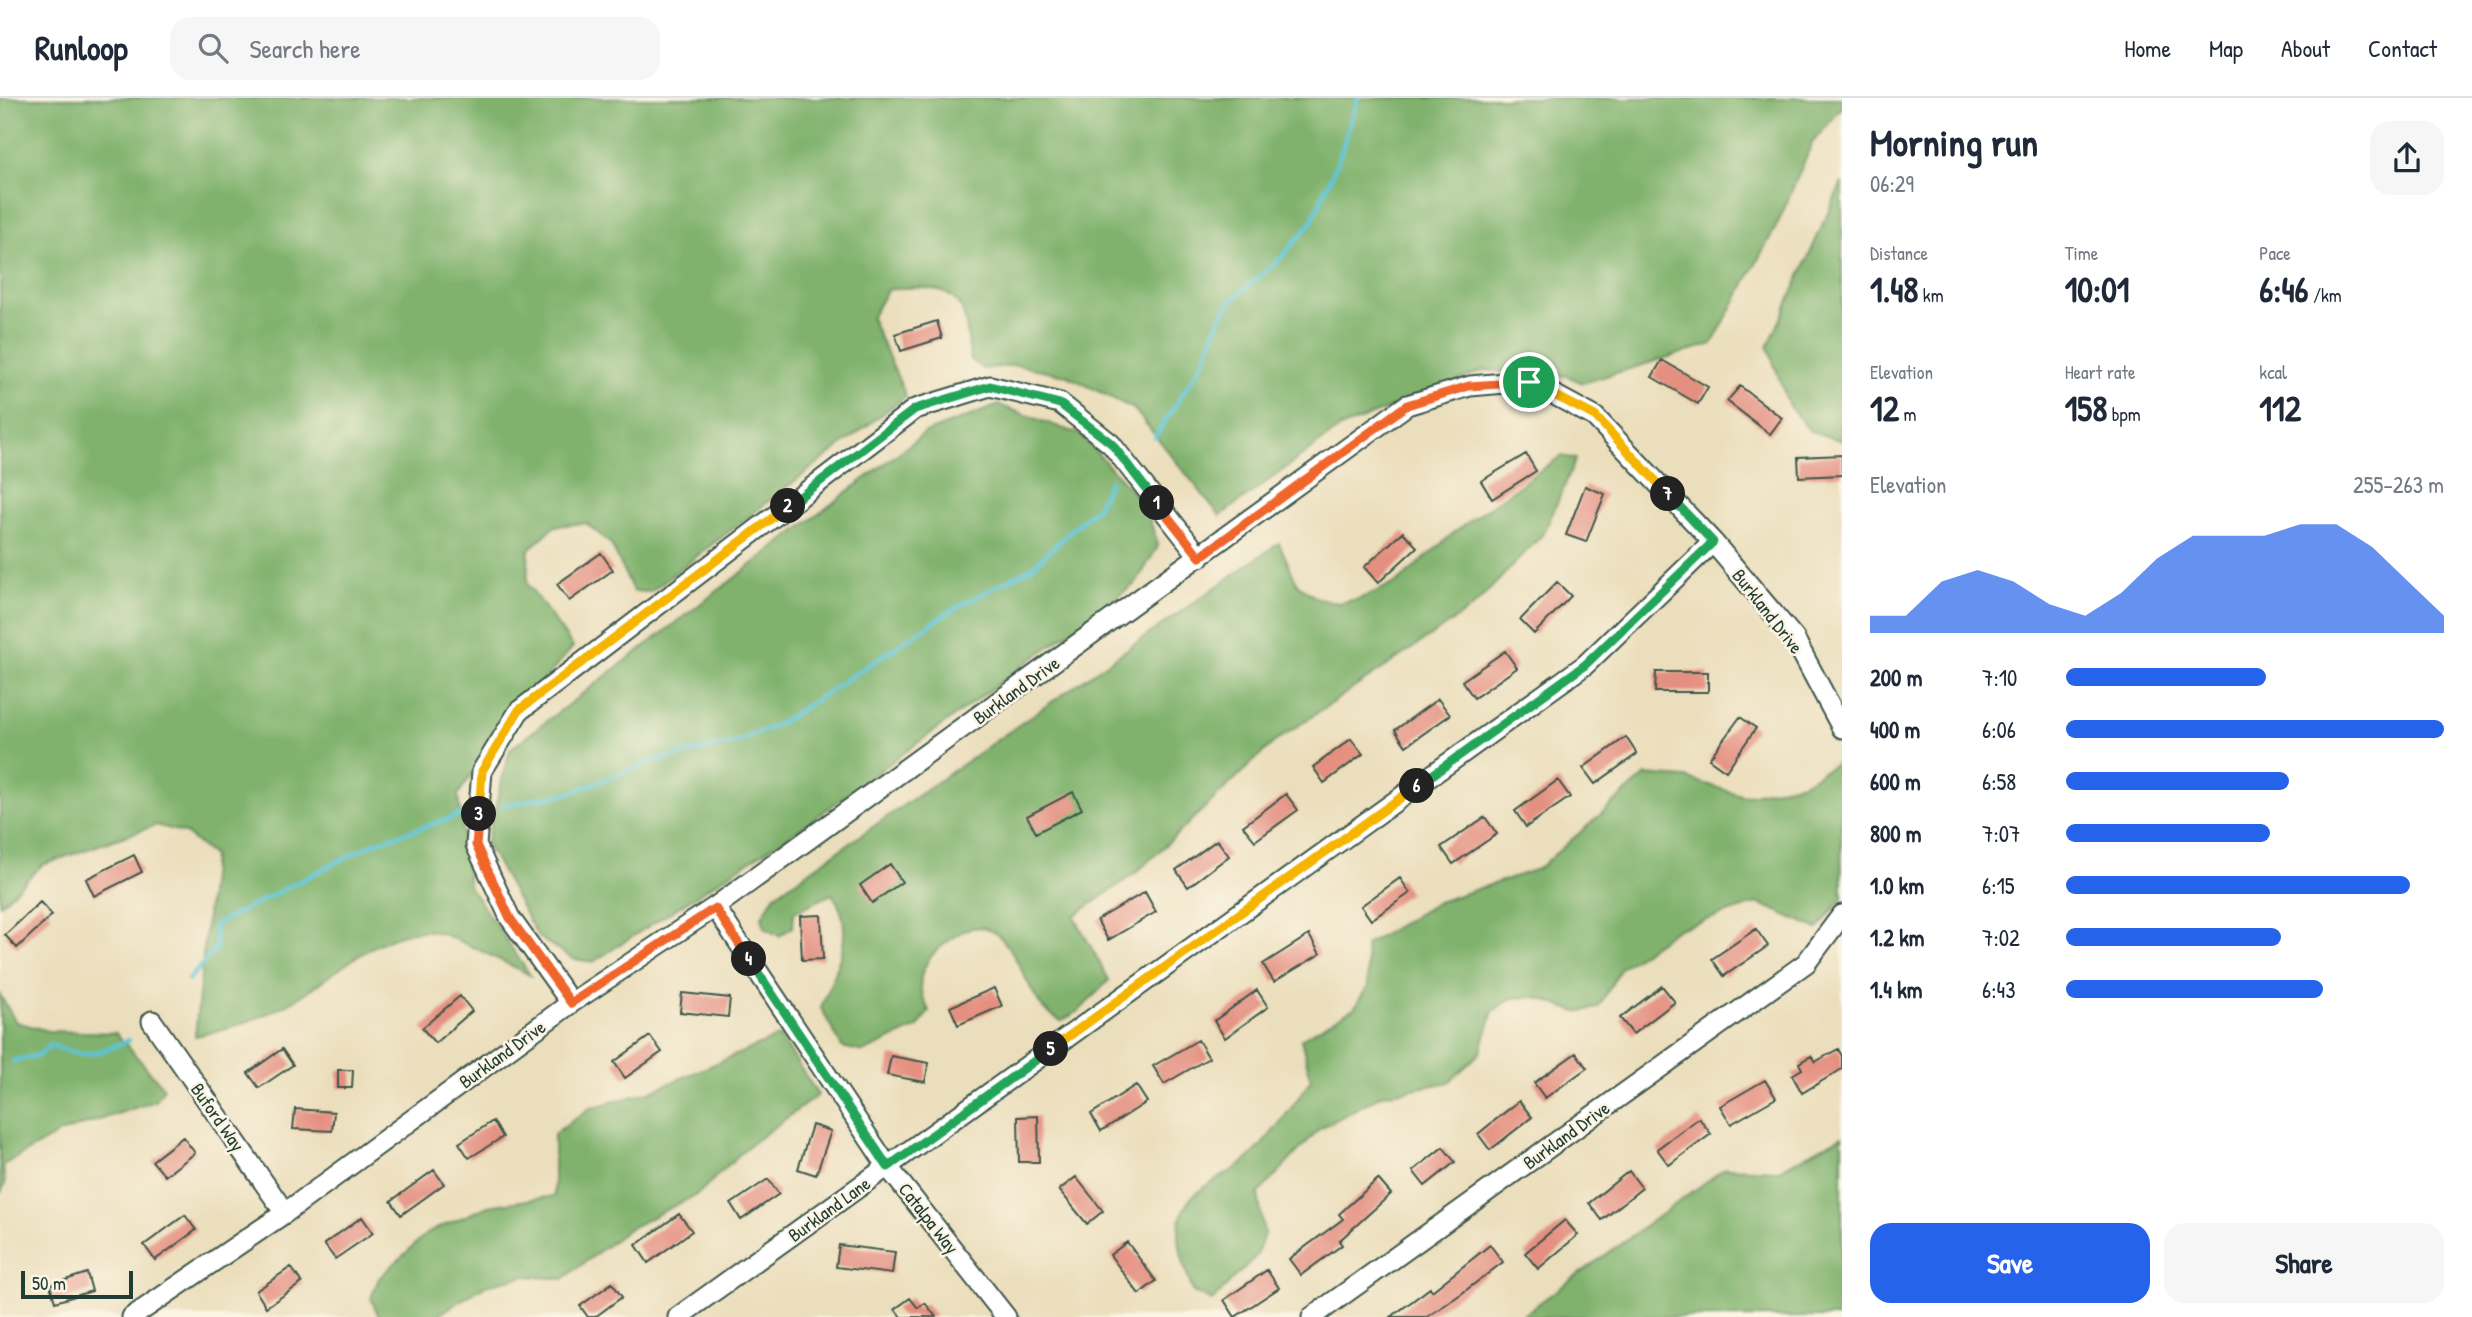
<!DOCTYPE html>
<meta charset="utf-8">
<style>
:root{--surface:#fff;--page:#f6f6f7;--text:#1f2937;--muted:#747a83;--line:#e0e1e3;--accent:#2563eb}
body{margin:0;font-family:"Patrick Hand",sans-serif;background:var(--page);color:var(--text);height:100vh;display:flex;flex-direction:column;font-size:26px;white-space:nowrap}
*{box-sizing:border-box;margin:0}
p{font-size:23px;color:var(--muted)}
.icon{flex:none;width:38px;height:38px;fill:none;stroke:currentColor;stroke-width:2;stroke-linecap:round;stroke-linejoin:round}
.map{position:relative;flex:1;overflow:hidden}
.side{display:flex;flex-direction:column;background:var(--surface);width:630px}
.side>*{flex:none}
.scale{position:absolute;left:21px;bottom:18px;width:112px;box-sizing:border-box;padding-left:7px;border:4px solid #1f3d34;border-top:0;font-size:19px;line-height:24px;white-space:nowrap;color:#1f3d34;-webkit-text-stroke:5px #fcf5e5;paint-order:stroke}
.pin{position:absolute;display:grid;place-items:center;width:60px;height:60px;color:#fff;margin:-30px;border:4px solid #fff;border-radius:50%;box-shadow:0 2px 7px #0007}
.km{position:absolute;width:35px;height:35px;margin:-18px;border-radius:50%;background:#222;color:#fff;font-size:19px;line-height:35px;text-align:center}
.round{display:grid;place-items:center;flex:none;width:74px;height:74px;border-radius:21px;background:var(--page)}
.head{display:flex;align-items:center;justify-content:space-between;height:119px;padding:0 28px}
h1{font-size:38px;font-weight:700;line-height:52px}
.metrics{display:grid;grid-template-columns:repeat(3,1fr);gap:10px;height:119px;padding:7px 28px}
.metrics div{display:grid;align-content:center}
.metrics b{font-size:35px;font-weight:700}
.metrics small{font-size:19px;font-weight:400}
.metrics p{font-size:19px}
.chart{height:196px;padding:14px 28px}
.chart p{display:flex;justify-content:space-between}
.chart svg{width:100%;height:126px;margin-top:7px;fill:var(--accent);opacity:.7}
.primary-button{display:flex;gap:14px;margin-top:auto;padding:14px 28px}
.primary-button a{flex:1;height:80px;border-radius:21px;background:var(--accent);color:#fff;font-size:28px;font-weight:700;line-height:80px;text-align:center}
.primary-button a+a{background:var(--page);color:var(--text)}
ul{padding:0 28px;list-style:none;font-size:23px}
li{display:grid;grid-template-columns:112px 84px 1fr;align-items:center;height:52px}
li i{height:18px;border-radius:9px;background:var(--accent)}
header{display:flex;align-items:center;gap:42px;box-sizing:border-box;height:98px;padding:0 35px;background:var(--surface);border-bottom:2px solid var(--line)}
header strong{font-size:33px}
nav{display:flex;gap:38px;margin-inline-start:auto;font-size:24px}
.search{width:490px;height:63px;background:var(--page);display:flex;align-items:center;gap:18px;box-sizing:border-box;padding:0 24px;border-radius:21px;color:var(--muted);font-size:26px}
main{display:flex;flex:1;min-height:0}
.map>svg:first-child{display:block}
</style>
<header>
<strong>Runloop</strong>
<div class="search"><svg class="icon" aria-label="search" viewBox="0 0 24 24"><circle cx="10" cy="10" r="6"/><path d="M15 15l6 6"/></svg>Search here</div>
<nav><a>Home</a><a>Map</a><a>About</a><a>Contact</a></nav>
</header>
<main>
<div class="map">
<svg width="1842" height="1219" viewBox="0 0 1842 1219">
<rect width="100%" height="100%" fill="#fcf5e5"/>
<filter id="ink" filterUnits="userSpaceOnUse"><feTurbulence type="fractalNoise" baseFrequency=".0143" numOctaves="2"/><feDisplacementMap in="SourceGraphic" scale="14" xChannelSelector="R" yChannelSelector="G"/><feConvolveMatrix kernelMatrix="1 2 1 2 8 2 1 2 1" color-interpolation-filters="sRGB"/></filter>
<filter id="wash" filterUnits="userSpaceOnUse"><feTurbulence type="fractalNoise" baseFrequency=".00686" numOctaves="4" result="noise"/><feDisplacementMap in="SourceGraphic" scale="28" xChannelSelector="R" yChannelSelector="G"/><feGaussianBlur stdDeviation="1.57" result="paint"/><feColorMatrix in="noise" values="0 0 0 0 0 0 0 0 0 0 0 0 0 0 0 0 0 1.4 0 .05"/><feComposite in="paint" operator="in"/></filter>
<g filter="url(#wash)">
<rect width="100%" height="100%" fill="#ebdebc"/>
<!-- forest -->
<path fill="#80b26d" stroke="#507850" stroke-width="2" d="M 0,0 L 1842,0 L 1842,10 L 1812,45 L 1778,125 L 1712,246 L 1583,285 L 1567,278 L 1484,272 L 1340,330 L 1220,418 L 1134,311 L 1066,277 L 1017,267 L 983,271 L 970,261 C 968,246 968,225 962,212 C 950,185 910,188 887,192 L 871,220 L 906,298 L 650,494 L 633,493 L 611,446 L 586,425 L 555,428 L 529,451 L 527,485 L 573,549 L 499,634 L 458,697 L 469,788 L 530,877 C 511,868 448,835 432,833 C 380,829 333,880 291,904 C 260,921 229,932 195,938 L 213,758 L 185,735 L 156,727 L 42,767 L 0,807 Z
M 1842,84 L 1842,343 L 1810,333 L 1789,308 L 1768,249 Z
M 999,307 L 1081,337 L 1146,409 L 1158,448 L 1136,485 L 807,726 L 593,864 L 573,861 L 538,839 L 486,745 L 510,651 L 925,335 Z
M 1561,358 L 1576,361 L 1544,435 L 1473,509 L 1273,645 L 1137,774 L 1074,818 L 1109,882 L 1079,913 L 1061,923 C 1055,919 1048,915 1043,910 C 1020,882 1005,803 955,838 C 942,848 932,854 925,868 C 916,884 922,898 929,913 L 918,929 L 863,954 L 842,949 L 821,910 C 835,872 859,833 832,796 L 794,814 L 793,829 L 779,838 L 765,830 L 762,819 L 774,798 L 1279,445 L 1297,486 L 1315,499 L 1337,505 L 1359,501 L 1398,484 L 1457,432 Z
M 1840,663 L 1842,800 L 1818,831 L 1758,805 L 1675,832 L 1621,870 L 1598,910 L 1576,914 L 1536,899 L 1512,900 L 1493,913 L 1480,955 L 1449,984 L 1381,997 L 1319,1031 L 1258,1096 L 1264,1136 L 1257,1157 L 1212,1203 L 1193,1194 C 1182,1164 1168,1124 1193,1098 C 1207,1084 1228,1077 1243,1065 C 1264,1048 1296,1005 1311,981 L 1301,941 L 1354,910 L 1368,888 L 1366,847 L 1438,804 L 1538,771 L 1646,677 L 1686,680 L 1744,698 L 1803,685 Z
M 0,897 L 16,924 L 48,933 L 116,935 L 164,990 L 156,1003 L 60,1035 L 3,1067 L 5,1086 L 0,1096 Z
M 780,938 L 818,997 L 747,1049 L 698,1096 L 630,1130 L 563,1181 L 525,1178 L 486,1187 L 435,1219 L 379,1219 L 371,1200 L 379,1180 L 427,1135 L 488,1108 L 554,1098 L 554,1036 L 590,1010 L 649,994 Z
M 1842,1038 L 1842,1219 L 1520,1219 L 1725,1070 L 1779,1072 Z"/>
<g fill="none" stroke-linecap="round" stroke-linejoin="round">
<!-- stream -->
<path stroke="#5ac4d5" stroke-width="4.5" d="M 1155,339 L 1203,264 L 1219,222 L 1231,203 L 1282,159 L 1311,125 L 1338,63 L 1358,0
M 503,707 L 570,695 L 654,663 L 741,643 L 782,624 L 952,512 L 1031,470 L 1097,409 L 1110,383
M 188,882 L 216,851 L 214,827 L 374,745 L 467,715
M 13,963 L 39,957 L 50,947 C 87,961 94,957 129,942"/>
</g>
<g id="blocks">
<!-- building -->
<path fill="#e48f80" d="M 937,223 L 942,240 L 901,253 L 895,236 Z
M 1662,262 L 1708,289 L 1698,306 L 1652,279 Z
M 1740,288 L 1782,320 L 1770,336 L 1727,303 Z
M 1526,356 L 1536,373 L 1492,401 L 1481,383 Z
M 1842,357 L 1842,377 L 1799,379 L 1798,359 Z
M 1585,388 L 1605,396 L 1586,444 L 1566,437 Z
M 1403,434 L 1417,449 L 1378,485 L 1364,469 Z
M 601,455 L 613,472 L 569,503 L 557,486 Z
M 1557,484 L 1571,498 L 1534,536 L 1520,522 Z
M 1505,553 L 1517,570 L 1474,600 L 1462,583 Z
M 1656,574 L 1708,574 L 1708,594 L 1655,594 Z
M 1438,601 L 1450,617 L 1406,648 L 1395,632 Z
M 1740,619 L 1756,630 L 1726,673 L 1709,661 Z
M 1626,639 L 1637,656 L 1595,686 L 1583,670 Z
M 1351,641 L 1363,656 L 1324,685 L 1313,669 Z
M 1558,682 L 1570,699 L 1526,729 L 1515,713 Z
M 1073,694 L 1082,711 L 1036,735 L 1027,718 Z
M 1286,696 L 1298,712 L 1255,743 L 1243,728 Z
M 1485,719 L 1497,736 L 1453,766 L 1441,749 Z
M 1217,742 L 1229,758 L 1188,789 L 1176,772 Z
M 134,757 L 142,774 L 94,798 L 86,781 Z
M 890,766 L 902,784 L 872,805 L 860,787 Z
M 1400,780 L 1410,795 L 1371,822 L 1361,808 Z
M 1145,794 L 1156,814 L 1108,842 L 1097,822 Z
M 40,804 L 52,817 L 17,850 L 5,837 Z
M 821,817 L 823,861 L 802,862 L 800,818 Z
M 1756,831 L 1768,848 L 1724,878 L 1712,861 Z
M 1309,837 L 1320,856 L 1274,884 L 1263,866 Z
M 1662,888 L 1675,904 L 1633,936 L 1620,920 Z
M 994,890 L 1002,908 L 958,927 L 950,909 Z
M 1257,892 L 1268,909 L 1225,940 L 1214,923 Z
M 682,895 L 730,900 L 728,919 L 680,914 Z
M 460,898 L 472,913 L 435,945 L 422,930 Z
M 650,938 L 662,954 L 625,980 L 614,964 Z
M 1198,942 L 1209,960 L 1164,986 L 1153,968 Z
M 282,951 L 293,967 L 259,990 L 248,975 Z
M 1838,951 L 1842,958 L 1842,971 L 1802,995 L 1792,977 L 1802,971 L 1799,965 L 1811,958 L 1815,964 Z
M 1576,955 L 1587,970 L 1545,1000 L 1534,985 Z
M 891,958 L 929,965 L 925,984 L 887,977 Z
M 338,972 L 353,972 L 352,990 L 338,990 Z
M 1765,982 L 1776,1000 L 1731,1026 L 1720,1008 Z
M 1136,987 L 1147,1004 L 1101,1033 L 1091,1016 Z
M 1519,1003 L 1532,1019 L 1490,1052 L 1478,1036 Z
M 295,1011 L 334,1014 L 332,1033 L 293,1031 Z
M 1038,1018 L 1039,1064 L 1019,1064 L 1018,1019 Z
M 1699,1020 L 1711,1036 L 1669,1067 L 1657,1051 Z
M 493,1023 L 503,1039 L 469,1060 L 459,1045 Z
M 812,1027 L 831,1033 L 816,1077 L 798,1071 Z
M 183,1039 L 195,1055 L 165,1078 L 152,1063 Z
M 1443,1049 L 1455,1064 L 1425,1088 L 1413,1073 Z
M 434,1072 L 444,1086 L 401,1117 L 391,1103 Z
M 1629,1073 L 1642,1090 L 1602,1122 L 1589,1105 Z
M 1076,1079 L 1103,1113 L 1087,1126 L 1059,1092 Z
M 768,1081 L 779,1096 L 741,1122 L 731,1106 Z
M 1378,1081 L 1391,1096 L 1339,1143 L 1342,1147 L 1301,1177 L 1289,1161 L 1343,1121 L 1339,1116 Z
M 679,1116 L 692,1133 L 648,1165 L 636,1147 Z
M 185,1117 L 196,1132 L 155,1162 L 144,1147 Z
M 362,1119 L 373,1135 L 335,1161 L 324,1146 Z
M 1565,1122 L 1578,1137 L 1538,1171 L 1525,1155 Z
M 1127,1144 L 1156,1183 L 1139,1196 L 1110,1157 Z
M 839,1147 L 895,1154 L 892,1176 L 836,1169 Z
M 1490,1147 L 1503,1164 L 1461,1196 L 1427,1219 L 1391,1219 L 1430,1190 L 1432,1193 Z
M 291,1169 L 302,1185 L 266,1209 L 256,1193 Z
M 1267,1172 L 1279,1190 L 1235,1219 L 1224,1202 Z
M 87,1175 L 92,1193 L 55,1204 L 50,1187 Z
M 612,1185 L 622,1199 L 595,1219 L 588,1219 L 580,1208 Z
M 910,1200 L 918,1210 L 925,1205 L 936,1219 L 901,1219 L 895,1211 Z"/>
</g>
</g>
<g filter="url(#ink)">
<use href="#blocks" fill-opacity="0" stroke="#3e5548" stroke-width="2"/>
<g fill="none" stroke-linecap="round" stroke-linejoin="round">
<defs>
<path id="minor" d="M 715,809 L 888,1069 L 1006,1219
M 571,905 L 510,820 L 476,747 L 482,673 L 519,613 L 915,311 L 990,288 L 1060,305 L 1111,346 L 1200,459
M 152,923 L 285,1115
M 132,1219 L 285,1115 L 571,905 L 715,809 L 1407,307 L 1470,288 L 1529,283 L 1595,319 L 1713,444 L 1794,540 L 1842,630
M 678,1219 L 1585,567 L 1713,444
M 1312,1219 L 1806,865 L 1842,817"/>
</defs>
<!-- minor casing -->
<use href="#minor" stroke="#3e5548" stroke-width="23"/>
<!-- minor -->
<use href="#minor" stroke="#fff" stroke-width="19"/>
</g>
</g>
<g fill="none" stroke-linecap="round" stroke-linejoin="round" filter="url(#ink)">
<defs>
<path id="split-1" d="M 1157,405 L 1200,459 L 1407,307 L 1469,288 L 1529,284"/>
<path id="split-2" d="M 788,408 L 915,311 L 990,288 L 1060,306 L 1111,345 L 1157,405"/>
<path id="split-3" d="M 479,716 L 482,673 L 519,612 L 788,408"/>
<path id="split-4" d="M 479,716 L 476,747 L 510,820 L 571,905 L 715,810 L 749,861"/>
<path id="split-5" d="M 749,861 L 888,1069 L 1051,951"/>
<path id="split-6" d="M 1051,951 L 1417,688"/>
<path id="split-7" d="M 1417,688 L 1585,567 L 1713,444 L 1668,396"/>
<path id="split-8" d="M 1529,284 L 1595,318 L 1668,396"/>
</defs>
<!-- split-1 casing -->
<use href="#split-1" stroke="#fff" stroke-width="14"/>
<!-- split-2 casing -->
<use href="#split-2" stroke="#fff" stroke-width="14"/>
<!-- split-3 casing -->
<use href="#split-3" stroke="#fff" stroke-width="14"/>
<!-- split-4 casing -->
<use href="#split-4" stroke="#fff" stroke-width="14"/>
<!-- split-5 casing -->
<use href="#split-5" stroke="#fff" stroke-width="14"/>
<!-- split-6 casing -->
<use href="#split-6" stroke="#fff" stroke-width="14"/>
<!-- split-7 casing -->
<use href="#split-7" stroke="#fff" stroke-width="14"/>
<!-- split-8 casing -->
<use href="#split-8" stroke="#fff" stroke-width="14"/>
<!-- split-1 -->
<use href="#split-1" stroke="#f0652b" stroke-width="9"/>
<!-- split-2 -->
<use href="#split-2" stroke="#22a559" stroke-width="9"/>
<!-- split-3 -->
<use href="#split-3" stroke="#f5b400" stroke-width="9"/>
<!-- split-4 -->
<use href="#split-4" stroke="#f0652b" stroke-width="9"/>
<!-- split-5 -->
<use href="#split-5" stroke="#22a559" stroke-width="9"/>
<!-- split-6 -->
<use href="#split-6" stroke="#f5b400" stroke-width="9"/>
<!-- split-7 -->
<use href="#split-7" stroke="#22a559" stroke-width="9"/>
<!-- split-8 -->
<use href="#split-8" stroke="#f5b400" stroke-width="9"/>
</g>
<g text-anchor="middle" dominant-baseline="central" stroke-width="5" stroke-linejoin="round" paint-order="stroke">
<!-- street labels -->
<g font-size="19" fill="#1f3d34" stroke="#fcf5e5">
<text transform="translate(1768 513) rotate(52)">Burkland Drive</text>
<text transform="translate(1016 592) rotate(-36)">Burkland Drive</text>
<text transform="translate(502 956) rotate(-36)">Burkland Drive</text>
<text transform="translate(218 1019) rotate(55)">Buford Way</text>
<text transform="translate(1566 1037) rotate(-36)">Burkland Drive</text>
<text transform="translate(829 1111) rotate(-36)">Burkland Lane</text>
<text transform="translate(929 1120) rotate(52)">Catalpa Way</text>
</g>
</g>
</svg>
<div class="scale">50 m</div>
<div class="pin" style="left:1529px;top:284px;background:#1e9e55"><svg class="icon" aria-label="arrive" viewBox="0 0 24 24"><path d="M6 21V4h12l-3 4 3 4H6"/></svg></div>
<b class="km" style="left:1157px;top:405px">1</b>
<b class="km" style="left:788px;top:408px">2</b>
<b class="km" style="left:479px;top:716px">3</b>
<b class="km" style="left:749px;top:861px">4</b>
<b class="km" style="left:1051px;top:951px">5</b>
<b class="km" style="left:1417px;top:688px">6</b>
<b class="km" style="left:1668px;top:396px">7</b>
</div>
<section class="side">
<div class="head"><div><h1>Morning run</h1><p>06:29</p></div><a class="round"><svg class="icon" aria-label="share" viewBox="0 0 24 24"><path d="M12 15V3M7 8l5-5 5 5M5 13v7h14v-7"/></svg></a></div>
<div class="metrics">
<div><p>Distance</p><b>1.48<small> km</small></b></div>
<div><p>Time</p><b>10:01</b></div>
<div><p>Pace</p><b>6:46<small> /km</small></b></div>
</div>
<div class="metrics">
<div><p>Elevation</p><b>12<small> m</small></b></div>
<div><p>Heart rate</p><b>158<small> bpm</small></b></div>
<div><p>kcal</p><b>112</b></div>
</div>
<div class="chart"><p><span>Elevation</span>255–263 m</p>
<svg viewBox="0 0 160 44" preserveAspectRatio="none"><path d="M0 44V38L10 38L20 26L30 22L40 26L50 34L60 38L70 30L80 18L90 10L100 10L110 10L120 6L130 6L140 14L150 26L160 38V44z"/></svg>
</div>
<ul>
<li><b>200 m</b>7:10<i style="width:53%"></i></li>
<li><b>400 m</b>6:06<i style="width:100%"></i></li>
<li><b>600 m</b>6:58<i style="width:59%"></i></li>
<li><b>800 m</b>7:07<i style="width:54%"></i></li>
<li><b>1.0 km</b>6:15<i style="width:91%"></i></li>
<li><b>1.2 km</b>7:02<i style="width:57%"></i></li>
<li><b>1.4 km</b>6:43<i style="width:68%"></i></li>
</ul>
<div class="primary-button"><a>Save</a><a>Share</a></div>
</section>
</main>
